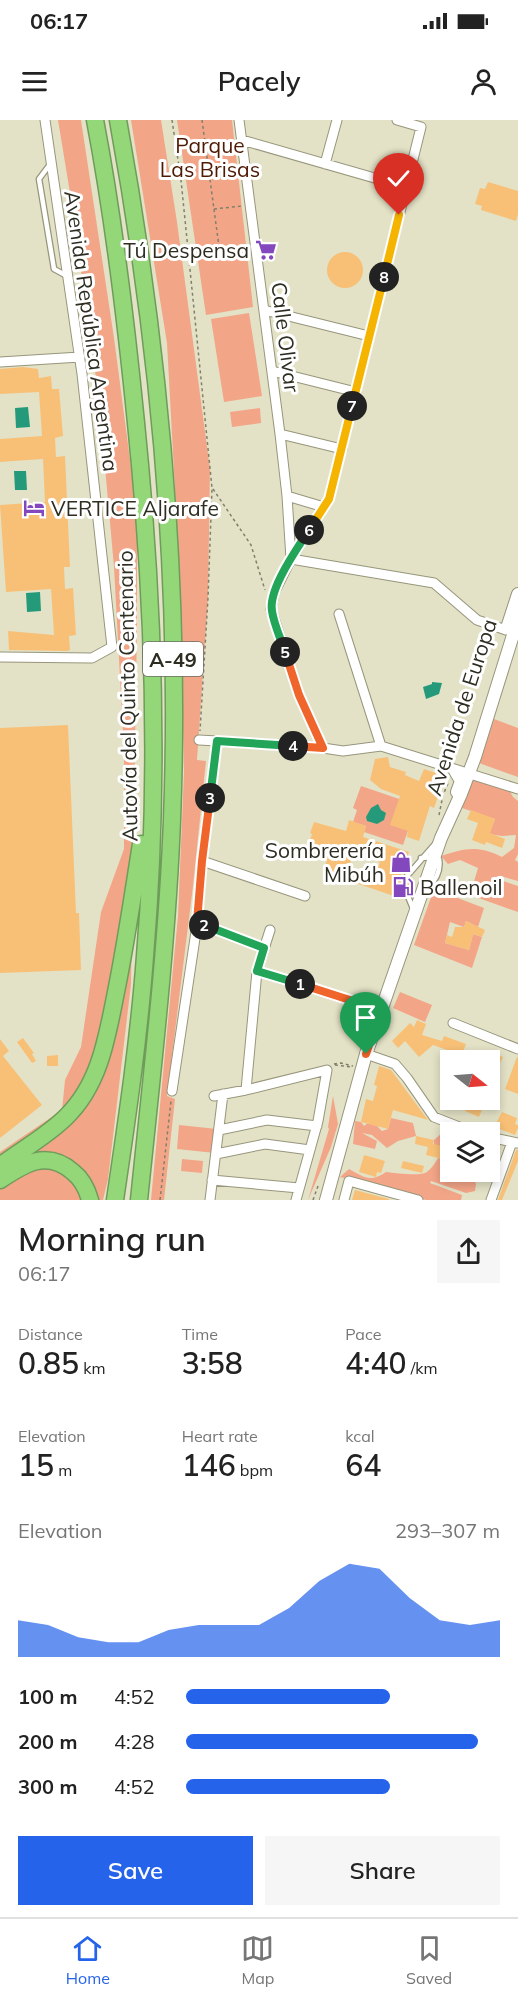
<!DOCTYPE html>
<meta charset="utf-8">
<style>
:root{--surface:#fff;--page:#f6f6f6;--text:#222;--muted:#767676;--line:#e0e0e0;--accent:#2563eb}
body{margin:0;font-family:Mulish,sans-serif;background:var(--page);color:var(--text);height:100vh;display:flex;flex-direction:column;font-size:22px;white-space:nowrap}
*{box-sizing:border-box;margin:0}
p{font-size:20px;color:var(--muted)}
.icon{flex:none;width:33px;height:33px;fill:none;stroke:currentColor;stroke-width:2;stroke-linecap:round;stroke-linejoin:round}
.map{position:relative;height:1080px;overflow:hidden}
.panel{display:flex;flex-direction:column;background:var(--surface);flex:1}
.panel>*{flex:none}
.needle{width:39px;rotate:107deg}
.fabs{position:absolute;left:440px;top:930px;display:grid;gap:12px}
.fabs a{display:grid;place-items:center;width:60px;height:60px;border-radius:0px;background:var(--surface);box-shadow:0 3px 9px #0003;font-size:30px}
.pin{position:absolute;display:grid;place-items:center;width:51px;height:51px;color:#fff;margin:-62px -26px;border-radius:50% 50% 50% 0;rotate:-45deg;box-shadow:0 0 6px #0007}
.pin .icon{rotate:45deg}
.km{position:absolute;width:30px;height:30px;margin:-15px;border-radius:50%;background:#222;color:#fff;font-size:16px;line-height:30px;text-align:center}
.round{display:grid;place-items:center;flex:none;width:63px;height:63px;border-radius:0px;background:var(--page)}
.overview{display:flex;align-items:center;justify-content:space-between;height:102px;padding:0 18px}
h1{font-size:33px;font-weight:600;line-height:45px}
.stats{display:grid;grid-template-columns:repeat(3,1fr);gap:9px;height:102px;padding:6px 18px}
.stats div{display:grid;align-content:center}
.stats b{font-size:30px;font-weight:600}
.stats small{font-size:16px;font-weight:400}
.stats p{font-size:16px}
.chart{height:168px;padding:12px 18px}
.chart p{display:flex;justify-content:space-between}
.chart svg{width:100%;height:108px;margin-top:6px;fill:var(--accent);opacity:.7}
.action{display:flex;gap:12px;margin-top:auto;padding:12px 18px}
.action a{flex:1;height:69px;border-radius:0px;background:var(--accent);color:#fff;font-size:24px;font-weight:600;line-height:69px;text-align:center}
.action a+a{background:var(--page);color:var(--text)}
ul{padding:0 18px;list-style:none;font-size:20px}
li{display:grid;grid-template-columns:96px 72px 1fr;align-items:center;height:45px}
li i{height:15px;border-radius:8px;background:var(--accent)}
.status{display:flex;justify-content:space-between;align-items:center;height:42px;padding:0 30px;background:var(--surface);direction:ltr}
.status svg{height:16px;fill:currentColor}
header{display:flex;justify-content:space-between;align-items:center;height:78px;padding:0 18px;background:var(--surface);font-size:27px;font-weight:600}
.tab-bar{display:flex;justify-content:space-around;align-items:center;height:84px;border-top:2px solid var(--line);background:var(--surface);font-size:16px;color:var(--muted)}
.tab-bar a{display:grid;justify-items:center;gap:3px}
.tab-bar .current{color:var(--accent)}
.map>svg:first-child{display:block}
</style>
<div class="status"><b>06:17</b><svg viewBox="0 0 49 12"><path d="M0 12V9h3v3zM5 12V6h3v6zM10 12V3h3v9zM15 12V0h3v12zM26 1h20v11H26zM47 4h2v5h-2z"/></svg></div>
<header><svg class="icon" aria-label="menu" viewBox="0 0 24 24"><path d="M4 6h16M4 12h16M4 18h16"/></svg>Pacely<svg class="icon" aria-label="person" viewBox="0 0 24 24"><circle cx="12" cy="8" r="4"/><path d="M4 21q1-7 8-7t8 7"/></svg></header>
<div class="map">
<svg width="518" height="1080" viewBox="0 0 518 1080">
<rect width="100%" height="100%" fill="#e3e2c6"/>
<!-- green -->
<path fill="#f3a588" d="M 58,0 L 81,0 L 114,218 L 137,393 L 137,505 L 131,864 L 108,1059 L 103,1080 L 0,1080 L 0,1032 L 62,990 L 65,960 L 81,927 L 101,792 L 124,729 L 124,631 L 114,447 L 99,280 L 71,79 Z
M 131,0 L 161,0 L 177,102 L 210,349 L 208,478 L 197,640 L 206,641 L 193,766 L 167,976 L 175,979 L 164,1080 L 151,1080 L 178,796 L 184,652 L 180,462 L 167,223 Z
M 177,0 L 232,0 L 253,187 L 206,195 Z
M 249,193 L 262,276 L 224,282 L 211,199 Z
M 260,288 L 261,303 L 232,307 L 230,292 Z
M 494,599 L 518,608 L 518,657 L 479,643 Z
M 472,659 L 505,662 L 513,677 L 518,681 L 518,734 L 515,740 L 518,742 L 518,761 L 500,756 L 494,764 L 500,760 L 518,766 L 518,792 L 470,775 L 478,748 L 460,740 L 448,744 L 441,736 C 465,728 478,725 502,737 L 514,728 L 516,715 L 502,716 L 489,714 L 495,699 L 462,688 L 465,671 Z
M 361,666 L 417,685 L 403,725 L 364,712 L 366,706 L 353,702 L 357,690 L 353,688 Z
M 434,769 L 484,788 L 478,807 L 466,801 L 464,807 L 450,802 L 445,823 L 469,830 L 473,814 L 482,817 L 472,848 L 414,825 Z
M 400,872 L 432,885 L 425,902 L 393,888 Z
M 333,976 L 338,1004 L 331,1027 L 308,1080 L 329,1009 L 328,1007 Z
M 391,998 L 413,1003 L 416,1016 L 398,1021 L 387,1028 L 372,1015 L 362,1013 L 377,1021 L 375,1029 L 353,1024 L 355,1001 L 361,1002 L 364,1006 L 368,1003 L 377,1006 L 382,1011 L 388,1009 Z
M 179,1005 L 217,1009 L 215,1033 L 177,1029 Z
M 442,1013 L 450,1015 L 450,1052 L 471,1052 L 476,1064 L 475,1071 L 466,1073 L 431,1061 L 430,1063 L 462,1075 L 461,1080 L 426,1080 L 340,1057 L 349,1049 C 364,1057 370,1063 386,1052 C 395,1053 417,1056 425,1053 C 431,1050 435,1043 438,1038 L 447,1040 L 449,1027 L 434,1029 L 434,1020 Z
M 182,1039 L 203,1041 L 202,1053 L 181,1051 Z"/>
<!-- water -->
<path fill="#259a7a" d="M 28,287 L 30,307 L 16,308 L 15,288 Z
M 14,351 L 26,351 L 27,370 L 15,370 Z
M 40,472 L 41,491 L 27,492 L 26,473 Z
M 432,562 L 442,563 L 439,574 L 426,579 L 423,567 L 432,564 Z
M 378,684 L 381,690 L 386,693 L 384,700 L 377,704 L 367,701 L 366,697 L 371,688 Z"/>
<!-- building -->
<path fill="#f8c077" fill-rule="evenodd" d="M 488,62 L 518,71 L 518,94 L 516,101 L 481,90 L 482,86 L 475,84 L 480,68 L 485,69 Z
M327 150a18 18 0 1 1 36 0a18 18 0 1 1-36 0Z
M 23,247 L 38,249 L 39,258 L 51,256 L 52,269 L 59,269 L 63,316 L 55,318 L 56,337 L 65,336 L 70,447 L 64,447 L 65,469 L 73,468 L 76,515 L 69,516 L 70,530 L 67,531 L 9,530 L 8,511 L 54,515 L 51,469 L 6,472 L 0,385 L 45,382 L 43,339 L 0,342 L 0,319 L 42,316 L 39,272 L 0,274 L 0,249 Z
M 68,605 L 76,793 L 79,793 L 81,850 L 0,853 L 0,608 Z
M 388,637 L 390,647 L 406,652 L 405,655 L 419,661 L 424,649 L 445,656 L 434,688 L 430,686 L 419,721 L 407,717 L 408,711 L 390,705 L 400,676 L 381,669 L 370,660 L 375,639 Z
M 471,690 L 495,699 L 490,713 L 505,719 L 502,728 L 486,722 L 485,725 L 472,720 L 478,703 L 467,699 Z
M 349,700 L 366,706 L 363,717 L 409,732 L 401,755 L 406,760 L 412,758 L 408,770 L 404,771 L 403,774 L 395,772 L 394,776 L 323,752 L 327,740 L 306,732 L 312,714 L 310,713 L 314,702 L 346,711 ZM 355,730 L 376,738 L 375,740 L 380,742 L 375,755 L 371,753 L 370,756 L 348,749 Z
M 466,801 L 485,810 L 482,817 L 473,814 L 469,830 L 445,823 L 447,815 L 452,817 L 455,807 L 464,807 Z
M 417,900 L 426,904 L 422,915 L 442,921 L 444,916 L 466,924 L 460,940 L 447,940 L 450,931 L 433,925 L 419,937 L 405,921 L 398,928 L 392,921 L 410,903 L 414,907 Z
M 23,918 L 34,933 L 32,934 L 36,941 L 32,943 L 17,922 Z
M 0,919 L 9,931 L 3,936 L 42,985 L 0,1018 Z
M 489,931 L 503,937 L 495,954 L 489,952 L 489,940 L 485,940 Z
M 58,935 L 58,946 L 47,946 L 47,936 Z
M 517,937 L 518,937 L 518,974 L 505,969 Z
M 379,946 L 391,950 L 428,1000 L 393,990 L 388,1009 L 361,1002 L 366,979 L 373,981 L 377,966 L 374,965 Z
M 470,980 L 486,980 L 479,997 L 465,991 Z
M 502,992 L 517,998 L 515,1004 L 518,1005 L 518,1008 L 515,1015 L 494,1007 Z
M 416,1016 L 434,1020 L 433,1024 L 444,1026 L 442,1031 L 449,1032 L 447,1040 L 426,1035 L 428,1027 L 415,1024 Z
M 516,1030 L 518,1030 L 518,1041 L 502,1080 L 498,1080 Z
M 364,1035 L 385,1041 L 381,1053 L 377,1052 L 376,1057 L 359,1052 Z
M 403,1041 L 424,1046 L 422,1053 L 401,1048 Z
M 355,1070 L 389,1079 L 389,1080 L 352,1080 Z"/>
<g fill="none" stroke-linecap="round" stroke-linejoin="round">
<defs>
<path id="lane" d="M 51,43 L 39,59 L 54,149 L 67,156
M 421,738 L 434,737 L 439,739 C 441,750 436,760 428,768
M 407,756 L 435,724
M 407,774 L 414,791"/>
<path id="street" d="M 239,0 L 280,314 L 287,376 L 291,439
M 242,20 L 406,67
M 325,44 L 337,0
M 264,190 L 369,216
M 0,242 L 80,237
M 272,251 L 356,272
M 280,314 L 342,329
M 287,376 L 324,387
M 291,439 L 434,463 L 477,500 L 506,510
M 339,494 L 381,626
M 0,537 L 92,538 L 112,527 L 82,254 L 45,0
M 199,620 L 217,621
M 323,628 L 299,575 L 271,489 L 274,473 L 291,439 L 329,379 L 421,7 L 397,0
M 202,741 L 305,776
M 257,851 L 381,890
M 453,903 L 518,929
M 366,934 L 395,944 L 407,958 L 434,997 L 472,1012
M 246,970 L 257,851 L 270,810
M 172,971 L 197,805 L 202,741 L 217,621 L 323,628 L 343,631 L 381,626 L 518,669
M 214,976 L 246,970 L 327,950 L 318,1001 L 296,1080
M 219,1010 L 267,1000 L 317,1006
M 489,1017 L 518,1023
M 216,1034 L 265,1024 L 310,1030
M 212,1060 L 299,1068
M 210,1080 L 223,974
M 344,1080 L 349,1061 L 418,1080
M 491,1080 L 512,1022"/>
<path id="secondary" d="M 507,508 L 518,474
M 455,651 L 461,661 L 457,672
M 326,1080 L 366,934 L 441,718 L 461,674 L 475,637 L 518,499"/>
<path id="highway" d="M 95,0 C 114,100 126,201 136,303 C 154,480 160,658 145,836 C 139,918 127,999 115,1080
M 118,0 C 160,230 181,466 172,700 C 167,827 152,953 139,1080
M 0,1046 C 21,1030 47,1016 66,997 C 100,964 107,917 116,872 C 126,823 133,774 141,724
M 0,1060 C 24,1044 47,1029 73,1052 C 82,1059 87,1069 90,1080"/>
</defs>
<!-- lane casing -->
<use href="#lane" stroke="#97967c" stroke-width="7"/>
<!-- street casing -->
<use href="#street" stroke="#97967c" stroke-width="11"/>
<!-- secondary casing -->
<use href="#secondary" stroke="#97967c" stroke-width="14"/>
<!-- highway casing -->
<use href="#highway" stroke="#6f9c5b" stroke-width="19"/>
<!-- path -->
<path stroke="#81806d" stroke-width="1.5" stroke-dasharray="3 3" stroke-linecap="butt" d="M 172,0 L 181,60 L 212,368 L 208,478 L 200,611
M 202,0 L 220,134
M 206,23 L 231,21
M 214,89 L 242,86
M 213,369 L 251,425 L 265,470
M 439,695 L 443,675 L 449,661
M 206,806 L 255,824
M 334,944 L 341,943 L 353,946
M 335,945 L 351,947
M 160,1080 L 171,981
M 313,1080 L 318,1066"/>
<!-- lane -->
<use href="#lane" stroke="#fff" stroke-width="4.5"/>
<!-- street -->
<use href="#street" stroke="#fff" stroke-width="9"/>
<!-- secondary -->
<use href="#secondary" stroke="#fff" stroke-width="12"/>
<!-- highway -->
<use href="#highway" stroke="#93d779" stroke-width="16"/>
</g>
<g fill="none" stroke-linecap="round" stroke-linejoin="round">
<defs>
<path id="split-1" d="M 300,864 L 381,890 L 366,934"/>
<path id="split-2" d="M 204,805 L 264,828 L 257,851 L 300,864"/>
<path id="split-3" d="M 204,805 L 197,802 L 202,741 L 210,678"/>
<path id="split-4" d="M 210,678 L 217,621 L 293,626"/>
<path id="split-5" d="M 285,532 L 299,575 L 323,628 L 293,626"/>
<path id="split-6" d="M 285,532 C 281,519 274,505 272,491 C 268,469 297,429 309,410"/>
<path id="split-7" d="M 309,410 L 329,379 L 352,286"/>
<path id="split-8" d="M 352,286 L 384,157"/>
<path id="split-9" d="M 384,157 L 399,95"/>
</defs>
<!-- split-1 casing -->
<use href="#split-1" stroke="#fff" stroke-width="12"/>
<!-- split-2 casing -->
<use href="#split-2" stroke="#fff" stroke-width="12"/>
<!-- split-3 casing -->
<use href="#split-3" stroke="#fff" stroke-width="12"/>
<!-- split-4 casing -->
<use href="#split-4" stroke="#fff" stroke-width="12"/>
<!-- split-5 casing -->
<use href="#split-5" stroke="#fff" stroke-width="12"/>
<!-- split-6 casing -->
<use href="#split-6" stroke="#fff" stroke-width="12"/>
<!-- split-7 casing -->
<use href="#split-7" stroke="#fff" stroke-width="12"/>
<!-- split-8 casing -->
<use href="#split-8" stroke="#fff" stroke-width="12"/>
<!-- split-9 casing -->
<use href="#split-9" stroke="#fff" stroke-width="12"/>
<!-- split-1 -->
<use href="#split-1" stroke="#f0652b" stroke-width="8"/>
<!-- split-2 -->
<use href="#split-2" stroke="#22a559" stroke-width="8"/>
<!-- split-3 -->
<use href="#split-3" stroke="#f0652b" stroke-width="8"/>
<!-- split-4 -->
<use href="#split-4" stroke="#22a559" stroke-width="8"/>
<!-- split-5 -->
<use href="#split-5" stroke="#f0652b" stroke-width="8"/>
<!-- split-6 -->
<use href="#split-6" stroke="#22a559" stroke-width="8"/>
<!-- split-7 -->
<use href="#split-7" stroke="#f5b400" stroke-width="8"/>
<!-- split-8 -->
<use href="#split-8" stroke="#f5b400" stroke-width="8"/>
<!-- split-9 -->
<use href="#split-9" stroke="#f5b400" stroke-width="8"/>
</g>
<!-- icons -->
<defs>
<symbol id="supermarket-bare" viewBox="-9 -9 18 18"><path d="M-6-5.5h2.5l.6 2H6L4.5 2H-2.5L-4.4-4H-6ZM-1.5 3.2a1.3 1.3 0 1 0 .1 0ZM3 3.2a1.3 1.3 0 1 0 .1 0Z" fill="#8348be" stroke="#fff" stroke-width="2.5" paint-order="stroke"/></symbol>
<symbol id="hotel-bare" viewBox="-9 -9 18 18"><path d="M-6-4.5h1.5V1H6V5H4.5V3h-9V5H-6ZM-4 0a1.8 1.8 0 1 1 3.6 0ZM.5 0V-2.5h3Q6-2.5 6 0Z" fill="#8348be" stroke="#fff" stroke-width="2.5" paint-order="stroke"/></symbol>
<symbol id="shop-bare" viewBox="-9 -9 18 18"><path d="M-5-2.5h2.3a2.7 3.5 0 0 1 5.4 0H5L5.5 6h-11ZM-1.5-2.5h3a1.5 2.3 0 0 0-3 0Z" fill="#8348be" stroke="#fff" stroke-width="2.5" paint-order="stroke"/></symbol>
<symbol id="fuel-bare" viewBox="-9 -9 18 18"><path d="M-5.5-6h7V0h2V4h1.3V-2.5L3-4.5l.8-.8L6-3V5H2.5V1h-1V6h-7ZM-4.2-4.7v3.2H.2V-4.7Z" fill="#8348be" stroke="#fff" stroke-width="2.5" paint-order="stroke"/></symbol>
</defs>
<g fill-rule="evenodd">
<use href="#supermarket-bare" x="251" y="115" width="30" height="30"/>
<use href="#hotel-bare" x="19" y="373" width="30" height="30"/>
<use href="#shop-bare" x="386" y="727" width="30" height="30"/>
<use href="#fuel-bare" x="388" y="752" width="30" height="30"/>
</g>
<g text-anchor="middle" dominant-baseline="central" stroke-width="6" stroke-linejoin="round" paint-order="stroke">
<!-- shield labels -->
<rect fill="#fff" stroke="#6c6c64" stroke-width="1.5" x="143" y="522" width="60" height="34" rx="4.5"/>
<g font-size="20" font-weight="bold" fill="#2d2d22">
<text x="173" y="539">A-49</text>
</g>
<!-- park labels -->
<g font-size="21" fill="#4e1a04" stroke="#fff">
<text x="210" y="25">Parque<tspan x="210" dy="24">Las Brisas</tspan></text>
</g>
<!-- poi labels -->
<g font-size="21" fill="#2d2d22" stroke="#fff" text-anchor="end">
<text x="249" y="130">Tú Despensa</text>
<text x="51" y="388" text-anchor="start">VERTICE Aljarafe</text>
<text x="384" y="730">Sombrerería<tspan x="384" dy="24">Mibúh</tspan></text>
<text x="420" y="767" text-anchor="start">Ballenoil</text>
</g>
<!-- street labels -->
<g font-size="21" fill="#2d2d22" stroke="#fff">
<text transform="translate(92 211) rotate(82)">Avenida República Argentina</text>
<text transform="translate(286 217) rotate(83)">Calle Olivar</text>
<text transform="translate(127 576) rotate(-91)">Autovía del Quinto Centenario</text>
<text transform="translate(461 587) rotate(-72)">Avenida de Europa</text>
</g>
</g>
</svg>
<div class="fabs">
<a><svg class="needle" viewBox="-14 -14 28 28"><path d="M0-13l5 13h-10z" fill="#e53935"/><path d="M0 13l5-13h-10z" fill="#767676"/></svg></a>
<a><svg class="icon" aria-label="layers" viewBox="0 0 24 24"><path d="M12 4l9 5-9 5-9-5zM3 14l9 5 9-5"/></svg></a>
</div>
<div class="pin" style="left:366px;top:934px;background:#1e9e55"><svg class="icon" aria-label="arrive" viewBox="0 0 24 24"><path d="M6 21V4h12l-3 4 3 4H6"/></svg></div>
<div class="pin" style="left:399px;top:95px;background:#d93025"><svg class="icon" aria-label="check" viewBox="0 0 24 24"><path d="M5 12l5 5 9-10"/></svg></div>
<b class="km" style="left:300px;top:864px">1</b>
<b class="km" style="left:204px;top:805px">2</b>
<b class="km" style="left:210px;top:678px">3</b>
<b class="km" style="left:293px;top:626px">4</b>
<b class="km" style="left:285px;top:532px">5</b>
<b class="km" style="left:309px;top:410px">6</b>
<b class="km" style="left:352px;top:286px">7</b>
<b class="km" style="left:384px;top:157px">8</b>
</div>
<section class="panel">
<div class="overview"><div><h1>Morning run</h1><p>06:17</p></div><a class="round"><svg class="icon" aria-label="share" viewBox="0 0 24 24"><path d="M12 15V3M7 8l5-5 5 5M5 13v7h14v-7"/></svg></a></div>
<div class="stats">
<div><p>Distance</p><b>0.85<small> km</small></b></div>
<div><p>Time</p><b>3:58</b></div>
<div><p>Pace</p><b>4:40<small> /km</small></b></div>
</div>
<div class="stats">
<div><p>Elevation</p><b>15<small> m</small></b></div>
<div><p>Heart rate</p><b>146<small> bpm</small></b></div>
<div><p>kcal</p><b>64</b></div>
</div>
<div class="chart"><p><span>Elevation</span>293–307 m</p>
<svg viewBox="0 0 160 44" preserveAspectRatio="none"><path d="M0 44V29L10 31L20 36L30 38L40 38L50 33L60 31L70 31L80 31L90 24L100 13L110 6L120 8L130 20L140 29L150 31L160 29V44z"/></svg>
</div>
<ul>
<li><b>100 m</b>4:52<i style="width:65%"></i></li>
<li><b>200 m</b>4:28<i style="width:93%"></i></li>
<li><b>300 m</b>4:52<i style="width:65%"></i></li>
</ul>
<div class="action"><a>Save</a><a>Share</a></div>
</section>
<nav class="tab-bar">
<a class="current"><svg class="icon" aria-label="home" viewBox="0 0 24 24"><path d="M3 11l9-7 9 7M6 9v11h12V9"/></svg>Home</a>
<a><svg class="icon" aria-label="map" viewBox="0 0 24 24"><path d="M3 6l6-2 6 2 6-2v14l-6 2-6-2-6 2zM9 4v14M15 6v14"/></svg>Map</a>
<a><svg class="icon" aria-label="saved" viewBox="0 0 24 24"><path d="M7 4h10v16l-5-4-5 4z"/></svg>Saved</a>
</nav>
